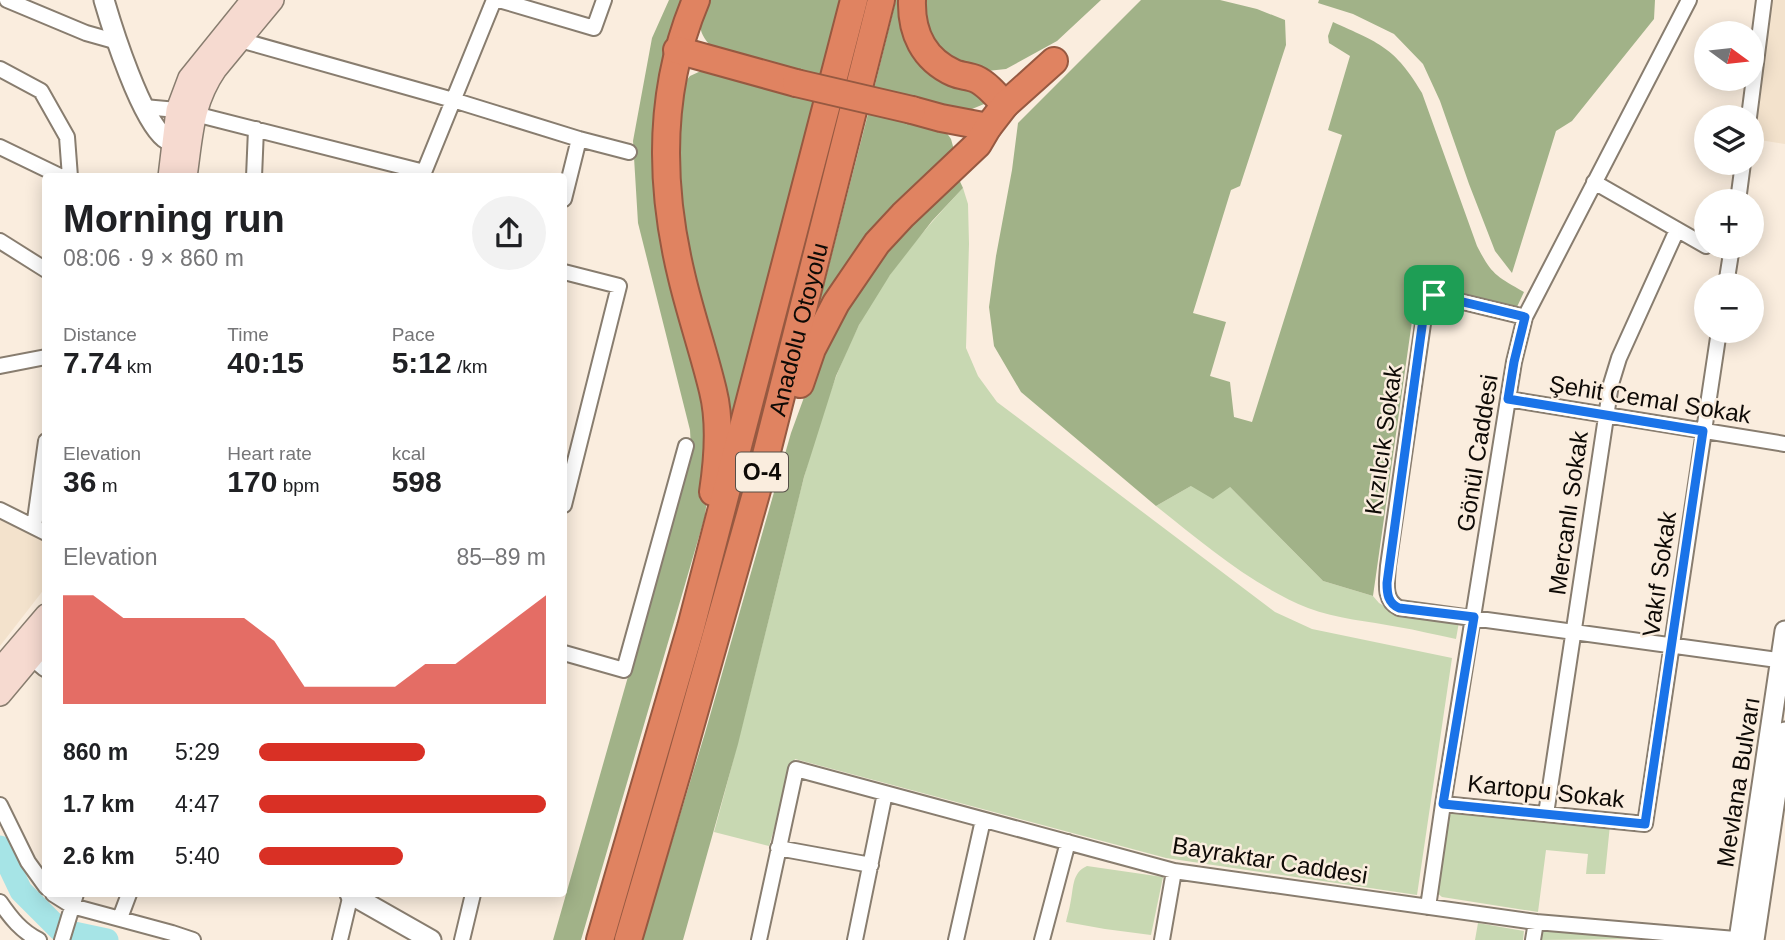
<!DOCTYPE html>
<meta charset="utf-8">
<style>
:root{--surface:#fff;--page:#f2f2f2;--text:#202124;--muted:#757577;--accent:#d93025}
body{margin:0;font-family:Helvetica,sans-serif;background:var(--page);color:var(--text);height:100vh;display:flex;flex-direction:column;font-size:26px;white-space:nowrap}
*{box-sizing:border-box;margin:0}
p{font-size:23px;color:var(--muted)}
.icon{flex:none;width:38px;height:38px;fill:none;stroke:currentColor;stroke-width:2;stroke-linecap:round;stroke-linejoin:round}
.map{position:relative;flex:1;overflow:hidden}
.details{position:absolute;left:42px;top:173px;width:525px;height:724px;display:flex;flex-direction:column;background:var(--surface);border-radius:7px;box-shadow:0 4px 18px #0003}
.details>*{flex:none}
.needle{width:46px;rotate:105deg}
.controls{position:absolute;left:1694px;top:21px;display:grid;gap:14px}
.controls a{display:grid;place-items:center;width:70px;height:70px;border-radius:50%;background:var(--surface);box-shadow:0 4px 18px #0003;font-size:35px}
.pin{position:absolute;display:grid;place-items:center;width:60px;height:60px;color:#fff;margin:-30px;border-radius:14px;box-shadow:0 4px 10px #0006}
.round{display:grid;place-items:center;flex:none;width:74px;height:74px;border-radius:37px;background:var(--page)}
.head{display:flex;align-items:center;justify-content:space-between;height:119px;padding:0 21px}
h1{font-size:38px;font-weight:700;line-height:52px}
.figures{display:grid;grid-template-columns:repeat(3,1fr);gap:10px;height:119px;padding:7px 21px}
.figures div{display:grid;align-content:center}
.figures b{font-size:30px;font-weight:700}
.figures small{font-size:19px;font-weight:400}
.figures p{font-size:19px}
.chart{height:196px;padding:14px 21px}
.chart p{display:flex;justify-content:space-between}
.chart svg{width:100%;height:126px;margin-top:7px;fill:var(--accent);opacity:.7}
ul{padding:0 21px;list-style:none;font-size:23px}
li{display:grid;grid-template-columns:112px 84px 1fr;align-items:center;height:52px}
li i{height:18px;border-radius:9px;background:var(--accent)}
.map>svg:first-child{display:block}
</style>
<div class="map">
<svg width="1785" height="940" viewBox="0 0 1785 940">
<rect width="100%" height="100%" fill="#faedde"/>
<!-- built -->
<path fill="#f3e2cc" d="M 1772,0 L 1785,0 L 1785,144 L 1753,139 Z
M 0,517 L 25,528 L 46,543 L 45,588 L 0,646 Z"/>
<!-- green -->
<path fill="#c8d8b2" d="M 963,188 L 968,204 L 969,244 L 966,348 L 978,376 L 997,402 L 1275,612 L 1312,629 L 1452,658 L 1417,895 L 1166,858 L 795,759 L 769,846 L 714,832 C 738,745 759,657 781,570 C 801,488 820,403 858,327 C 884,276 924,229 963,188 Z
M 1191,486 L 1230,487 L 1323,581 L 1373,596 L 1379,603 L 1391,610 L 1459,622 L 1456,639 C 1436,635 1417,630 1398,627 C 1368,621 1337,619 1308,608 C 1251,585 1203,543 1156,506 Z
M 1457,810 L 1610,825 L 1605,874 L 1586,874 L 1588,854 L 1546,850 L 1538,912 L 1442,897 L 1436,892 L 1446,820 L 1451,814 Z
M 1087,866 L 1163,877 L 1151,935 L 1105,929 L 1066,922 C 1067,916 1069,911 1070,905 C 1074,889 1071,873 1087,866 Z
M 1478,923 L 1524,931 L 1523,940 L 1475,940 Z
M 1541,928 L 1634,939 L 1539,940 Z"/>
<!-- forest -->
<path fill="#a1b288" d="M 669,0 L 689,0 L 663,94 L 705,388 L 711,464 L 705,516 L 581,940 L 553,940 L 682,487 L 691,448 L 690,430 L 638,223 L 633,141 L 652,38 Z
M 704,0 L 841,0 L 822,80 L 713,48 C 695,31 700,21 704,0 Z
M 896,0 L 902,0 L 902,21 L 989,102 L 972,109 L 950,110 L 873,93 Z
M 920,0 L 1101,0 L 1057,41 L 1006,69 L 987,71 L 970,69 L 935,48 L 926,32 Z
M 1141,0 L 1220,0 L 1257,9 L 1285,20 L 1286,45 L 1240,186 L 1231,190 L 1193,313 L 1226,322 L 1210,376 L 1230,382 L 1234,417 L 1252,422 L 1342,135 L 1328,130 L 1350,56 L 1329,43 L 1328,36 L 1333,22 C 1379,43 1395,47 1422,93 L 1477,246 C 1492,275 1496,276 1524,292 L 1516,309 L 1417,286 L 1373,596 L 1323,581 L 1230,487 L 1213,499 L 1191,486 L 1156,506 L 1021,392 L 994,346 L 989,307 L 996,256 L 1012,170 L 1018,123 Z
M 1319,0 L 1655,0 L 1654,19 L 1572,121 L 1556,131 L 1512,273 L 1495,251 L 1469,184 L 1440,101 L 1423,64 L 1394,34 L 1353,14 L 1318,3 Z
M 703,70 L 817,99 L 726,443 L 674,190 L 681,87 L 690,76 Z
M 869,110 L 946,132 L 951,139 L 954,150 L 816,316 Z
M 957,175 L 963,188 L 932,221 L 890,275 L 859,325 L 836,376 L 804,477 L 738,744 L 683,940 L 642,940 L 705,733 L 791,433 L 814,370 L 848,305 L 876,260 Z"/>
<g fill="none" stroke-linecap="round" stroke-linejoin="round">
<!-- river -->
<path stroke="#a6e4e6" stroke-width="23" d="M 0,847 L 21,891 L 60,930 L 107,940"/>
<defs>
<path id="minor" d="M 7,0 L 86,33 L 118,42
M 499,0 L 594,28 L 604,0
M 240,40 L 453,100 L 579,139 L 629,152
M 0,69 L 41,91 L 67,137 L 70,177
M 144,107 L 177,110 L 195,114 L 424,172
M 1749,117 L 1764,0
M 0,147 L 62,177
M 254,177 L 256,129
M 422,177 L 494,0
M 1594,182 L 1706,246
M 564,199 L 579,139
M 1738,201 L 1743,163
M 0,241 L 46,270
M 564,272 L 619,286 L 564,505
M 1726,285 L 1732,247
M 1525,317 L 1434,295 L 1429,297 L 1426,303 L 1388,566 C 1387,582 1383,600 1399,608 L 1785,661
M 0,366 L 46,357
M 1508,399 L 1785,444
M 0,510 L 46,533
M 34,527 L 46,441
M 564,653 L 624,670 L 686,446
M 1443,804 L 1645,824 L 1719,331
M 0,805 L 28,862 L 46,887
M 1546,814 L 1611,384 L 1619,358 L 1677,230
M 778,848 L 871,865
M 53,894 L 72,906 L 172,933 L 193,940
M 0,902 C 11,918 21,931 39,940
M 1428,907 L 1443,804 L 1508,399 L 1514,362 L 1525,317 L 1689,0
M 120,918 L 129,894
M 62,940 L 76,894
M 340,940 L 351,894
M 462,940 L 473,894
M 759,940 L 796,769 L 1174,871 L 1536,922 L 1747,940
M 855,940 L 885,793
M 956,940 L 983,820
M 1042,940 L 1068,842
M 1162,940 L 1174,871
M 1533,940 L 1536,922"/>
<path id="tertiary" d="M 104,0 C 113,31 141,119 165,138 C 171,143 178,144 185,145
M 21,646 L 46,667
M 350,894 L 431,940
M 1739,940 L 1785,631
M 1754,940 L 1785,732"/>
<path id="secondary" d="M 169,177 L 177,110 L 189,78 L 252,0
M 186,177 C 192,136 192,104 216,69 L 273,0
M 0,669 L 46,615
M 0,695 L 46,640"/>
<g id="motorway">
<path d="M 696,0 C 658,90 659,184 682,278 C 691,316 704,353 713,391 C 721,423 718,459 713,492"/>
<path d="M 912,0 C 911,32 923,59 954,73 C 961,76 969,76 976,79 C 987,84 997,96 1005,105"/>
<path d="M 677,50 L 796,83"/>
<path d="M 912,110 L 941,118 L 988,127"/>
<path d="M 800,384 L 812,349 L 836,303 L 877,243 L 903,215 L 978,144 L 988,127 L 1005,105 L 1054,61"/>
<path d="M 600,940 L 691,627 L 854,0"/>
<path id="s1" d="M 628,940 L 679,766 L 759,483 L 881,0"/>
</g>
</defs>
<!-- minor casing -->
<use href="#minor" stroke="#887d6f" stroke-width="18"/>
<!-- tertiary casing -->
<use href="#tertiary" stroke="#887d6f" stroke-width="23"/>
<!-- secondary casing -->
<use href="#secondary" stroke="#887d6f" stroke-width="24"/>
<!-- motorway casing -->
<use href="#motorway" stroke="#965941" stroke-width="30"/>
<!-- minor -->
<use href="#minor" stroke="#fff" stroke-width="14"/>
<!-- tertiary -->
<use href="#tertiary" stroke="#fff" stroke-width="19"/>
<!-- secondary -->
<use href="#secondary" stroke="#f6dad0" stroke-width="21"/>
<!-- motorway -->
<use href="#motorway" stroke="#e08361" stroke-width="26"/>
<defs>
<path id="motorway-bridge" d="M 796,83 L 912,110"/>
</defs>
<!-- motorway-bridge casing -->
<use href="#motorway-bridge" stroke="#965941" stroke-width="30" stroke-linecap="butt"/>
<!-- motorway-bridge -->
<use href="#motorway-bridge" stroke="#e08361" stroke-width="26"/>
</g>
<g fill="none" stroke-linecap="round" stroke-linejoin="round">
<defs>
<path id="route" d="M 1434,295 L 1525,317 L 1514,362 L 1508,399 L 1703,431 L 1645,824 L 1443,804 L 1474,617 L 1399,608 C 1388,603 1387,594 1387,583 L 1424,312 L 1429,297 Z"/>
</defs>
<!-- route casing -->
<use href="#route" stroke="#fff" stroke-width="14"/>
<!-- route -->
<use href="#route" stroke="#1a73e8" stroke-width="9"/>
</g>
<g text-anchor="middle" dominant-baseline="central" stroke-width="5" stroke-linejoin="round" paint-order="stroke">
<!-- shield labels -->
<rect fill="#faedde" stroke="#554e47" stroke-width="2" x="736" y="452.5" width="52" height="39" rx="5"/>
<g font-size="23" font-weight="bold" fill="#0e0a06">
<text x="762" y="472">O-4</text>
</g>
<!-- street labels -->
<g font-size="24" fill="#0e0a06" stroke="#faedde">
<text stroke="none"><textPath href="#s1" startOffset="634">Anadolu Otoyolu</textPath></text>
<text transform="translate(1650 399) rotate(9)">Şehit Cemal Sokak</text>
<text transform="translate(1383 440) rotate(-82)">Kızılcık Sokak</text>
<text transform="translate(1477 453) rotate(-81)">Gönül Caddesi</text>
<text transform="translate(1568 513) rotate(-82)">Mercanlı Sokak</text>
<text transform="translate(1659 574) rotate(-82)">Vakıf Sokak</text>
<text transform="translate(1738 782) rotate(-81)">Mevlana Bulvarı</text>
<text transform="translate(1546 791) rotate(6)">Kartopu Sokak</text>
<text transform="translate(1270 860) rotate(9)">Bayraktar Caddesi</text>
</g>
</g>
</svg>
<div class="controls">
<a><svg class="needle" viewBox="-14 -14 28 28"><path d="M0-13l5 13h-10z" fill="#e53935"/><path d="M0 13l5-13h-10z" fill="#757577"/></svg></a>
<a><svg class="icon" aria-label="layers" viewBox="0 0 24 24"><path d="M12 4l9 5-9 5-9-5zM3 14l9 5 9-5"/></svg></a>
<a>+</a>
<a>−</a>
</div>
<div class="pin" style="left:1434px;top:295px;background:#1e9e55"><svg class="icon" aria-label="arrive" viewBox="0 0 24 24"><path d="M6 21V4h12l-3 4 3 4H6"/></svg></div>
<section class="details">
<div class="head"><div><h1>Morning run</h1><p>08:06 · 9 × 860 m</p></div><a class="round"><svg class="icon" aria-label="share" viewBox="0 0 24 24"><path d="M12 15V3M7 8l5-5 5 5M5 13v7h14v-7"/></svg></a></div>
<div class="figures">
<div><p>Distance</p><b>7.74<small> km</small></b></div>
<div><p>Time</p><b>40:15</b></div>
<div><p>Pace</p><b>5:12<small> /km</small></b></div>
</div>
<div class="figures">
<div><p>Elevation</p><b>36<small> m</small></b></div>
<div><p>Heart rate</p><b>170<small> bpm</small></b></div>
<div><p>kcal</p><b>598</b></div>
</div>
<div class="chart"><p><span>Elevation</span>85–89 m</p>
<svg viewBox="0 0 160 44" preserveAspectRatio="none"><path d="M0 44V6L10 6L20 14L30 14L40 14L50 14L60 14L70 22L80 38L90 38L100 38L110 38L120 30L130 30L140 22L150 14L160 6V44z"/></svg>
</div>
<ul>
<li><b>860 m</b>5:29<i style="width:58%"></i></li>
<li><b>1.7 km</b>4:47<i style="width:100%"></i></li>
<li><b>2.6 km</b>5:40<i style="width:50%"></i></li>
</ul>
</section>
</div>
